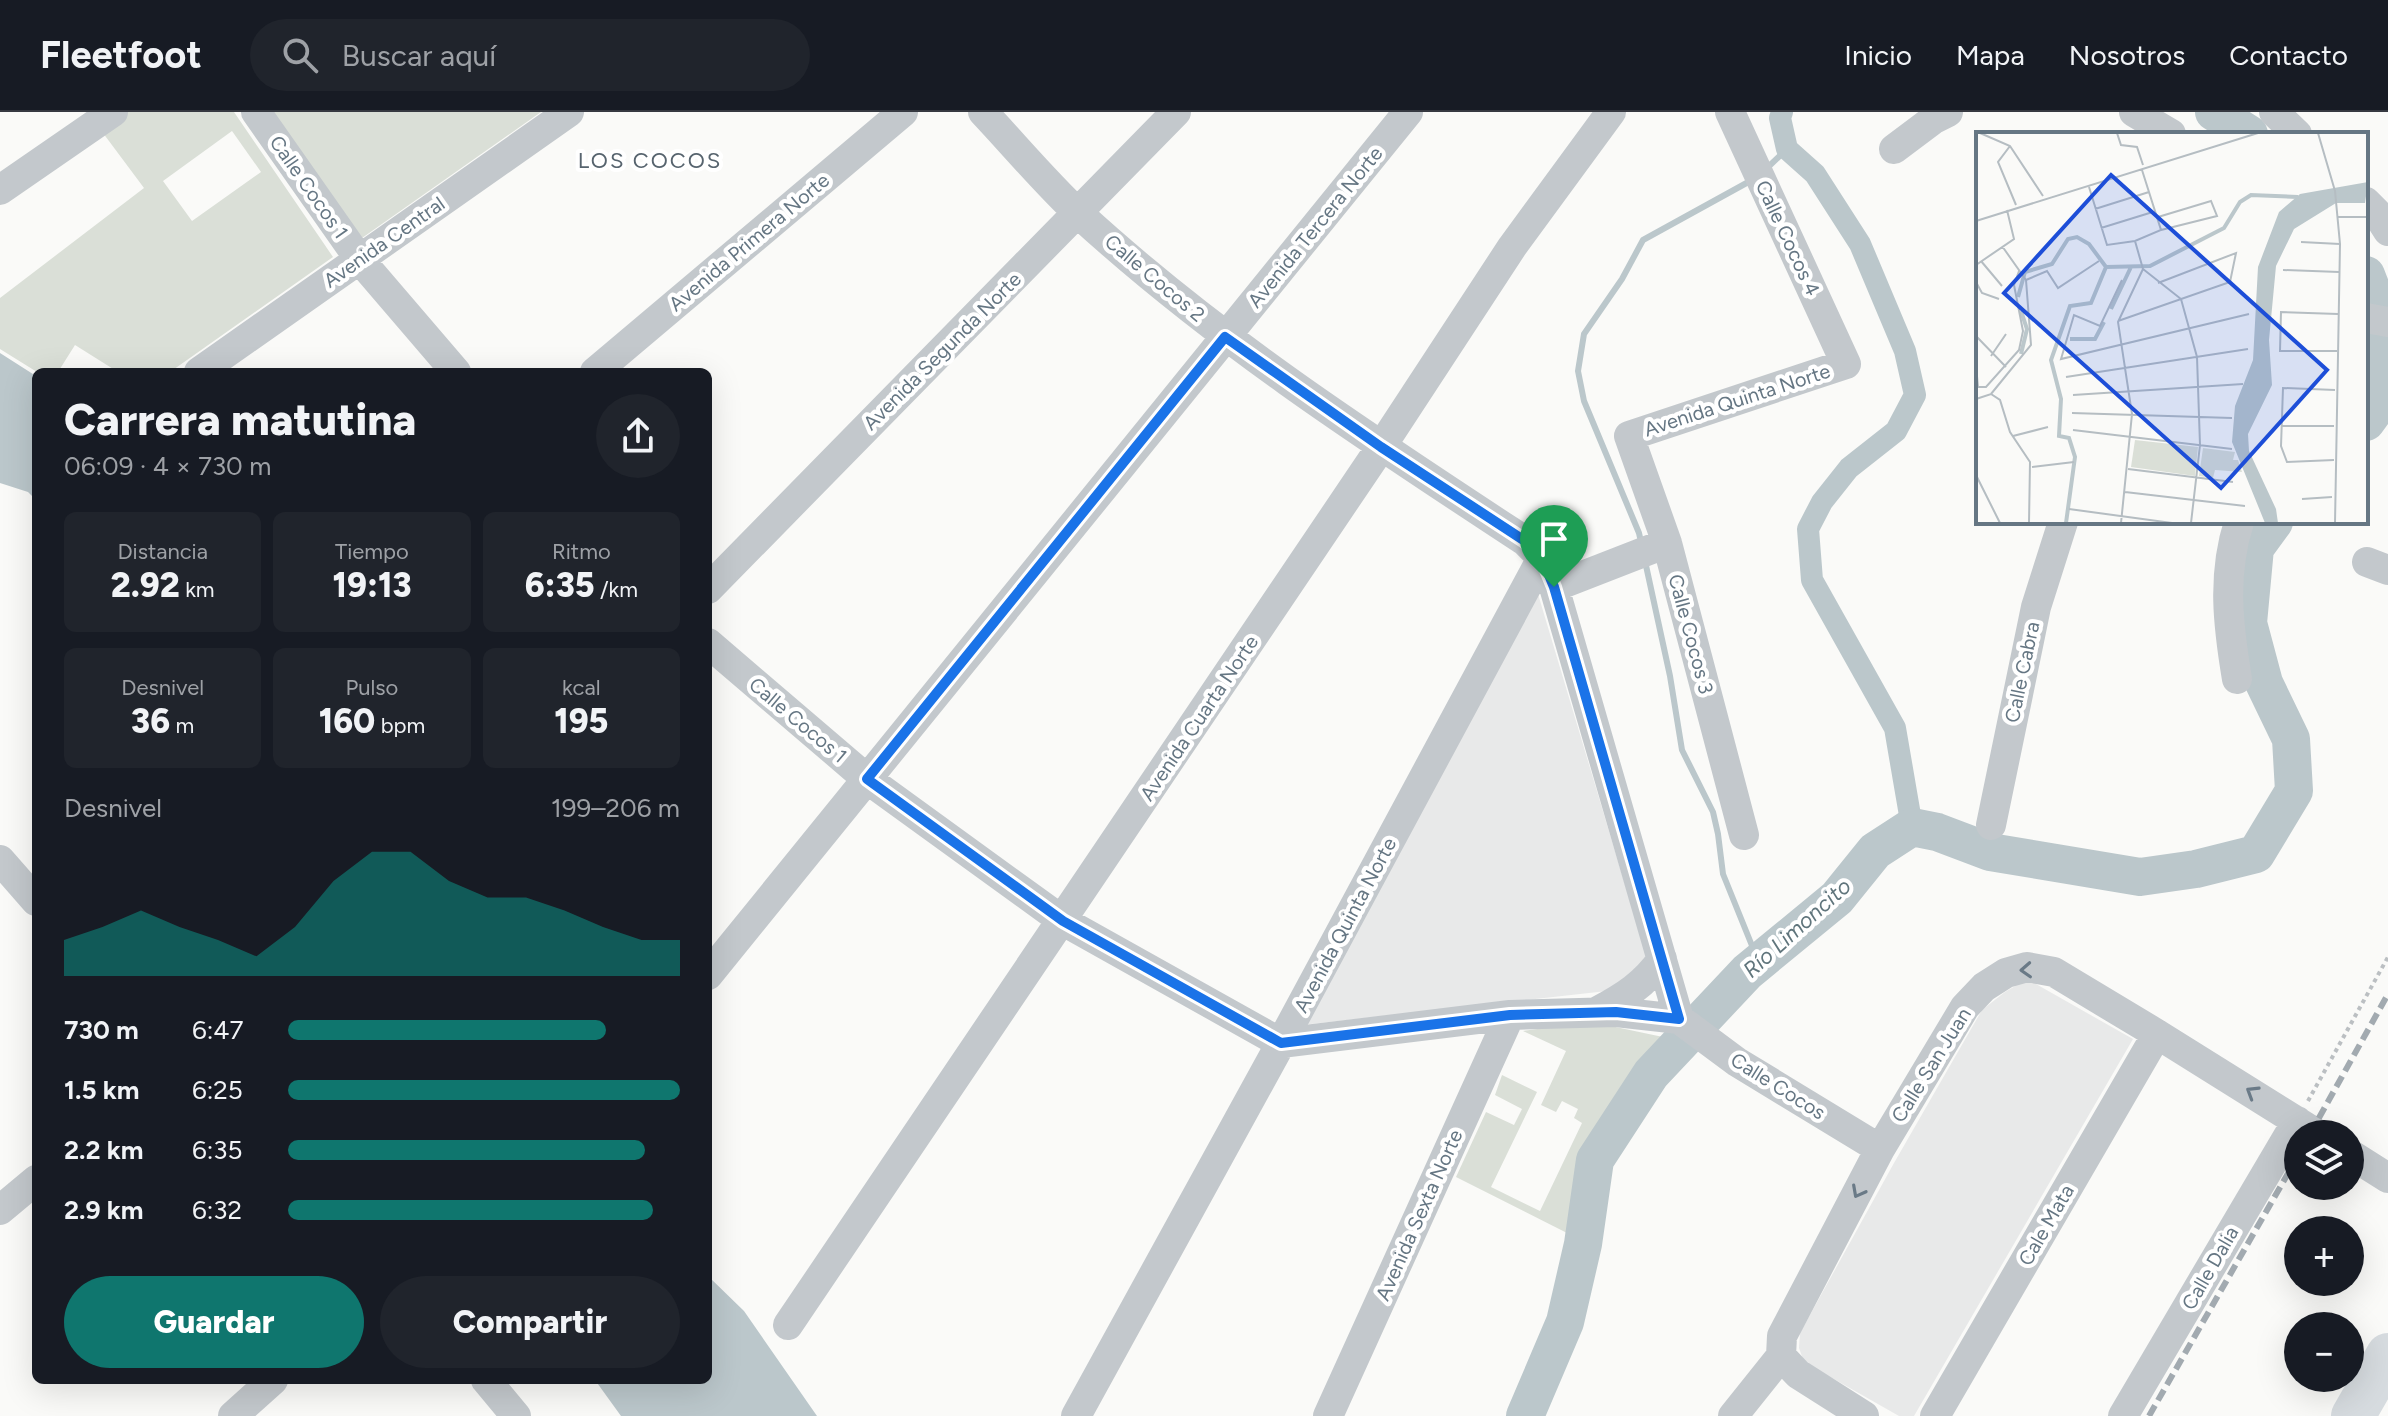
<!DOCTYPE html>
<html lang="es">
<meta charset="utf-8">
<style>
:root{--surface:#171b24;--page:#20242c;--text:#f1f3f6;--muted:#9ea1a6;--line:#363941;--accent:#0f766e}
body{margin:0;font-family:Figtree,sans-serif;background:var(--page);color:var(--text);height:100vh;display:flex;flex-direction:column;font-size:30px;white-space:nowrap}
*{box-sizing:border-box;margin:0}
p{font-size:26px;color:var(--muted)}
.icon{flex:none;width:44px;height:44px;fill:none;stroke:currentColor;stroke-width:2;stroke-linecap:round;stroke-linejoin:round}
.map{position:relative;flex:1;overflow:hidden}
.details{position:absolute;left:32px;top:256px;width:680px;height:1016px;display:flex;flex-direction:column;background:var(--surface);border-radius:12px;box-shadow:0 8px 32px #0002}
.details>*{flex:none}
.tools{position:absolute;left:2284px;top:1008px;display:grid;gap:16px}
.tools a{display:grid;place-items:center;width:80px;height:80px;border-radius:50%;background:var(--surface);box-shadow:0 8px 32px #0002;font-size:40px}
.pin{position:absolute;display:grid;place-items:center;width:68px;height:68px;color:#fff;margin:-82px -34px;border-radius:50% 50% 50% 0;rotate:-45deg;box-shadow:0 0 8px #0007}
.pin .icon{rotate:45deg}
.round{display:grid;place-items:center;flex:none;width:84px;height:84px;border-radius:42px;background:var(--page)}
.overview{display:flex;align-items:center;justify-content:space-between;height:136px;padding:0 32px}
h1{font-size:44px;font-weight:800;line-height:60px}
.figures{display:grid;grid-template-columns:repeat(3,1fr);gap:12px;height:136px;padding:8px 32px}
.figures div{display:grid;align-content:center;border-radius:12px;background:var(--page);text-align:center}
.figures b{font-size:34px;font-weight:800}
.figures small{font-size:22px;font-weight:400}
.figures p{font-size:22px}
.chart{height:224px;padding:16px 32px}
.chart p{display:flex;justify-content:space-between}
.chart svg{width:100%;height:144px;margin-top:8px;fill:var(--accent);opacity:.7}
.cta{display:flex;gap:16px;margin-top:auto;padding:16px 32px}
.cta a{flex:1;height:92px;border-radius:48px;background:var(--accent);color:#fff;font-size:32px;font-weight:800;line-height:92px;text-align:center}
.cta a+a{background:var(--page);color:var(--text)}
ul{padding:0 32px;list-style:none;font-size:26px}
li{display:grid;grid-template-columns:128px 96px 1fr;align-items:center;height:60px}
li i{height:20px;border-radius:10px;background:var(--accent)}
header{display:flex;align-items:center;gap:48px;box-sizing:border-box;height:112px;padding:0 40px;background:var(--surface);border-bottom:2px solid var(--line)}
header strong{font-size:38px}
nav{display:flex;gap:44px;margin-inline-start:auto;font-size:28px}
.search{width:560px;height:72px;background:var(--page);display:flex;align-items:center;gap:20px;box-sizing:border-box;padding:0 28px;border-radius:44px;color:var(--muted);font-size:30px}
.map>svg:first-child{display:block}
</style>
<header>
<strong>Fleetfoot</strong>
<div class="search"><svg class="icon" aria-label="search" viewBox="0 0 24 24"><circle cx="10" cy="10" r="6"/><path d="M15 15l6 6"/></svg>Buscar aquí</div>
<nav><a>Inicio</a><a>Mapa</a><a>Nosotros</a><a>Contacto</a></nav>
</header>
<div class="map">
<svg width="2388" height="1304" viewBox="0 0 2388 1304">
<rect width="100%" height="100%" fill="#fafaf8"/>
<!-- built -->
<path fill="#e8e9e9" d="M 1538,482 L 1646,843 L 1638,864 L 1616,878 L 1302,913 Z
M 2027,867 L 2133,927 L 1914,1304 L 1899,1304 L 1804,1250 L 1799,1236 L 1800,1221 L 1894,1051 L 1982,898 L 2005,880 Z"/>
<!-- green -->
<path fill="#dadfd7" fill-rule="evenodd" d="M 126,0 L 234,0 L 333,145 L 170,260 L 118,260 L 75,233 L 58,260 L 37,260 L 0,237 L 0,186 L 144,76 L 100,17 ZM 232,19 L 261,60 L 192,109 L 163,69 Z
M 273,0 L 541,0 L 362,126 Z
M 1576,912 L 1606,913 L 1663,925 L 1641,955 L 1582,1046 L 1567,1121 L 1456,1065 L 1486,1000 L 1514,1013 L 1522,997 L 1495,983 L 1502,963 L 1537,980 L 1491,1075 L 1540,1099 L 1582,1011 L 1574,1006 L 1578,997 L 1562,989 L 1556,1000 L 1541,993 L 1566,939 L 1523,919 Z"/>
<!-- water -->
<path fill="#bbc7cb" d="M 0,241 L 36,264 L 36,388 L 28,380 L 0,371 Z
M 708,1164 L 744,1199 L 817,1304 L 621,1304 L 595,1268 L 708,1268 Z"/>
<g fill="none" stroke-linecap="round" stroke-linejoin="round">
<!-- stream -->
<path stroke="#bbc7cb" stroke-width="6" d="M 1767,56 L 1787,37
M 1641,430 L 1639,421 L 1584,289 L 1578,259 L 1584,222 L 1622,167 L 1643,128 L 1752,68
M 1645,449 L 1670,564 L 1682,638 L 1713,700 L 1718,722 L 1723,762 L 1759,851"/>
<!-- canal -->
<path stroke="#bbc7cb" stroke-width="22" d="M 1782,0 L 1780,6 L 1787,37 L 1815,62 L 1860,132 L 1905,239 L 1915,283 L 1896,319 L 1849,356 L 1822,390 L 1808,417 L 1812,468 L 1895,616 L 1912,715"/>
<!-- river -->
<path stroke="#bbc7cb" stroke-width="38" d="M 2214,0 L 2249,22
M 2366,163 L 2371,176 L 2378,244 L 2376,296 L 2366,310
M 1525,1304 L 1565,1210 L 1583,1132 L 1595,1048 L 1651,962 L 1747,860 L 1837,786 L 1875,739 L 1912,715 L 1937,720 L 1990,740 L 2140,765 L 2196,757 L 2256,742 L 2294,679 L 2291,627 L 2264,571 L 2248,511 L 2255,436 L 2274,410"/>
<!-- path -->
<path stroke="#bbbfc2" stroke-width="4" stroke-dasharray="4 4" stroke-linecap="butt" d="M 2308,989 L 2388,845"/>
<!-- minor -->
<path stroke="#c3c8cc" stroke-width="30" d="M 256,0 L 360,148 L 456,260
M 983,0 C 1015,34 1045,70 1079,102 C 1215,227 1371,328 1525,429 L 1542,446 L 1554,475 L 1679,907
M 1730,0 L 1846,252 L 1629,324 L 1667,431 L 1744,723
M 2134,0 L 2171,22
M 2274,0 L 2297,22
M 1894,37 L 1934,7 L 1948,0
M 0,78 L 113,0
M 2366,90 L 2376,100 L 2388,119
M 2366,206 L 2388,210
M 199,260 L 569,0
M 595,260 L 903,0
M 2367,450 L 2388,458
M 1554,475 L 1667,431
M 708,477 L 1176,0
M 708,531 L 867,667 L 1063,809 L 1281,931 L 1510,903 L 1616,900 L 1679,907 L 1737,950 L 1880,1037
M 2237,567 C 2228,513 2222,463 2239,410
M 1991,713 L 2036,495 L 2063,410
M 0,748 L 36,789
M 708,863 L 1408,0
M 1598,899 C 1624,885 1645,872 1662,847
M 2350,1042 L 2388,1066
M 0,1098 L 36,1068
M 788,1213 L 1381,335 L 1512,135 L 1611,0
M 486,1268 L 516,1304
M 233,1304 L 273,1268
M 1076,1304 L 1281,931 L 1542,446
M 1328,1304 L 1510,903
M 1733,1304 L 1781,1244
M 1864,1304 L 1798,1262 L 1781,1244 L 1782,1224 L 1880,1037 L 1965,895 L 1984,875 L 2006,861 L 2027,855 L 2054,860 L 2157,922 L 2317,1022
M 1935,1304 L 2157,922
M 2123,1304 L 2297,1009"/>
<!-- highway -->
<path stroke="#d6dbdf" stroke-width="44" d="M 2353,1304 L 2388,1243"/>
<!-- rail -->
<path stroke="#a2aab0" stroke-width="6" stroke-dasharray="12 6" stroke-linecap="butt" d="M 2310,1022 L 2388,882
M 2149,1304 L 2298,1044"/>
</g>
<!-- one-way arrows -->
<defs><path id="oneway-chevron" d="M-2-3.5L2.5 0L-2 3.5" fill="none" stroke-width="1.6" stroke-linecap="round" stroke-linejoin="round" transform="scale(2)"/></defs>
<g stroke="#6a7a87">
<use href="#oneway-chevron" transform="translate(2026 858) rotate(177)"/>
<use href="#oneway-chevron" transform="translate(2252 980) rotate(-148)"/>
<use href="#oneway-chevron" transform="translate(1858 1080) rotate(118)"/>
</g>
<g fill="none" stroke-linecap="round" stroke-linejoin="round">
<defs>
<path id="route" d="M 1225,225 L 1381,335 L 1525,429 L 1542,446 L 1554,475 L 1679,907 L 1616,900 L 1510,903 L 1281,931 L 1063,809 L 867,667 Z"/>
</defs>
<!-- route casing -->
<use href="#route" stroke="#fff" stroke-width="16"/>
<!-- route -->
<use href="#route" stroke="#1a73e8" stroke-width="10"/>
</g>
<g text-anchor="middle" dominant-baseline="central" stroke-width="8" stroke-linejoin="round" paint-order="stroke">
<!-- street labels -->
<g font-size="20" fill="#657683" stroke="#fff">
<text transform="translate(309 75) rotate(55)">Calle Cocos 1</text>
<text transform="translate(1315 115) rotate(-51)">Avenida Tercera Norte</text>
<text transform="translate(1788 126) rotate(65)">Calle Cocos 4</text>
<text transform="translate(384 130) rotate(-35)">Avenida Central</text>
<text transform="translate(749 130) rotate(-40)">Avenida Primera Norte</text>
<text transform="translate(1155 166) rotate(40)">Calle Cocos 2</text>
<text transform="translate(942 239) rotate(-45)">Avenida Segunda Norte</text>
<text transform="translate(1737 288) rotate(-18)">Avenida Quinta Norte</text>
<text transform="translate(1691 522) rotate(75)">Calle Cocos 3</text>
<text transform="translate(2022 560) rotate(-78)">Calle Cabra</text>
<text transform="translate(1199 606) rotate(-56)">Avenida Cuarta Norte</text>
<text transform="translate(798 608) rotate(40)">Calle Cocos 1</text>
<text transform="translate(1345 813) rotate(-62)">Avenida Quinta Norte</text>
<text transform="translate(1931 953) rotate(-58)">Calle San Juan</text>
<text transform="translate(1778 974) rotate(32)">Calle Cocos</text>
<text transform="translate(1419 1103) rotate(-66)">Avenida Sexta Norte</text>
<text transform="translate(2046 1113) rotate(-60)">Cale Mata</text>
<text transform="translate(2210 1156) rotate(-60)">Calle Dalia</text>
</g>
<!-- neighbourhood labels -->
<g font-size="22" letter-spacing="2" fill="#57646e" stroke="#fff">
<text x="650" y="48">LOS COCOS</text>
</g>
<!-- water labels -->
<g font-size="22" font-style="italic" fill="#60757c" stroke="#fff">
<text transform="translate(1797 816) rotate(-42)">Río Limoncito</text>
</g>
</g>
<!-- overview -->
<g transform="translate(1976 20)">
<rect width="392" height="392" fill="#fafaf8"/>
<path d="M 159,308 L 222,315 L 219,344 L 155,335 ZM 227,316 L 259,320 L 257,328 L 262,328 L 266,340 L 239,338 L 237,346 L 223,344 Z" fill="#dadfd7"/>
<path d="M 392,50 L 389,71 L 360,71 L 318,97 L 300,134 L 293,208 L 296,253 L 272,302 L 273,319 L 300,377 L 302,391 L 289,391 L 256,310 L 259,274 L 277,228 L 282,135 L 303,80 L 324,62 Z" fill="#bbc7cb"/>
<path fill="none" stroke="#bbc7cb" stroke-width="4" d="M 42,165 L 49,140 L 76,132 L 92,107 L 101,105 L 113,112 L 130,135 L 174,134 L 248,96 L 264,70 L 275,63 L 322,65M 135,177 L 155,135M 94,207 L 119,207 L 128,190M 45,222 L 51,197 L 45,179M 90,391 L 99,325 L 93,306 L 83,304 L 85,267 L 75,228 L 94,174 L 115,171 L 130,135"/>
<path fill="none" stroke="#b5bdc2" stroke-width="2" d="M 4,1 L 34,14 L 67,64M 141,1 L 145,13 L 161,15 L 167,33M 342,1 L 359,59 L 364,112 L 359,391M 34,14 L 22,30 L 40,73M 113,55 L 131,113 L 159,109 L 185,98 L 166,38M 119,77 L 173,60M 182,85 L 235,69 L 241,84 L 185,98M 362,85 L 392,85M 0,89 L 282,1M 125,96 L 180,79M 159,109 L 167,137M 325,110 L 364,112M 26,114 L 50,148M 5,129 L 26,154M 0,133 L 38,107 L 31,78M 167,137 L 205,167 L 221,225 L 224,313 L 215,391M 307,138 L 363,140M 50,148 L 71,139 L 82,156 L 123,129M 146,148 L 124,194 L 98,183 L 85,227 L 273,182M 0,150 L 6,161 L 23,167M 142,189 L 254,150 L 260,121 L 182,151M 0,204 L 30,235M 361,219 L 304,219 L 305,180 L 362,182M 15,224 L 30,202M 0,233 L 2,255 L 10,255 L 43,218 L 47,199 L 38,153 L 43,139M 90,245 L 272,217M 15,262 L 55,213 L 50,148M 97,263 L 267,252M 0,267 L 15,262 L 24,268 L 34,300 L 54,330 L 53,391M 96,281 L 256,286M 306,294 L 358,294M 97,298 L 256,317M 37,304 L 72,295M 358,328 L 311,330 L 305,314 L 307,256 L 359,258M 56,335 L 98,330M 152,337 L 257,350M 0,343 L 24,391M 149,360 L 269,374M 326,367 L 356,365M 93,377 L 196,391M 145,391 L 156,282 L 142,190 L 167,137"/>
<path fill="#1d4ed8" fill-opacity="0.15" stroke="#1d4ed8" stroke-width="4" d="M 135,43 L 351,238 L 245,356 L 28,161 Z"/>
<rect width="392" height="392" fill="none" stroke="#657683" stroke-width="4"/>
</g>
</svg>
<div class="tools">
<a><svg class="icon" aria-label="layers" viewBox="0 0 24 24"><path d="M12 4l9 5-9 5-9-5zM3 14l9 5 9-5"/></svg></a>
<a>+</a>
<a>−</a>
</div>
<div class="pin" style="left:1554px;top:475px;background:#1e9e55"><svg class="icon" aria-label="arrive" viewBox="0 0 24 24"><path d="M6 21V4h12l-3 4 3 4H6"/></svg></div>
<section class="details">
<div class="overview"><div><h1>Carrera matutina</h1><p>06:09 · 4 × 730 m</p></div><a class="round"><svg class="icon" aria-label="share" viewBox="0 0 24 24"><path d="M12 15V3M7 8l5-5 5 5M5 13v7h14v-7"/></svg></a></div>
<div class="figures">
<div><p>Distancia</p><b>2.92<small> km</small></b></div>
<div><p>Tiempo</p><b>19:13</b></div>
<div><p>Ritmo</p><b>6:35<small> /km</small></b></div>
</div>
<div class="figures">
<div><p>Desnivel</p><b>36<small> m</small></b></div>
<div><p>Pulso</p><b>160<small> bpm</small></b></div>
<div><p>kcal</p><b>195</b></div>
</div>
<div class="chart"><p><span>Desnivel</span>199–206 m</p>
<svg viewBox="0 0 160 44" preserveAspectRatio="none"><path d="M0 44V33L10 29L20 24L30 29L40 33L50 38L60 29L70 15L80 6L90 6L100 15L110 20L120 20L130 24L140 29L150 33L160 33V44z"/></svg>
</div>
<ul>
<li><b>730 m</b>6:47<i style="width:81%"></i></li>
<li><b>1.5 km</b>6:25<i style="width:100%"></i></li>
<li><b>2.2 km</b>6:35<i style="width:91%"></i></li>
<li><b>2.9 km</b>6:32<i style="width:93%"></i></li>
</ul>
<div class="cta"><a>Guardar</a><a>Compartir</a></div>
</section>
</div>
